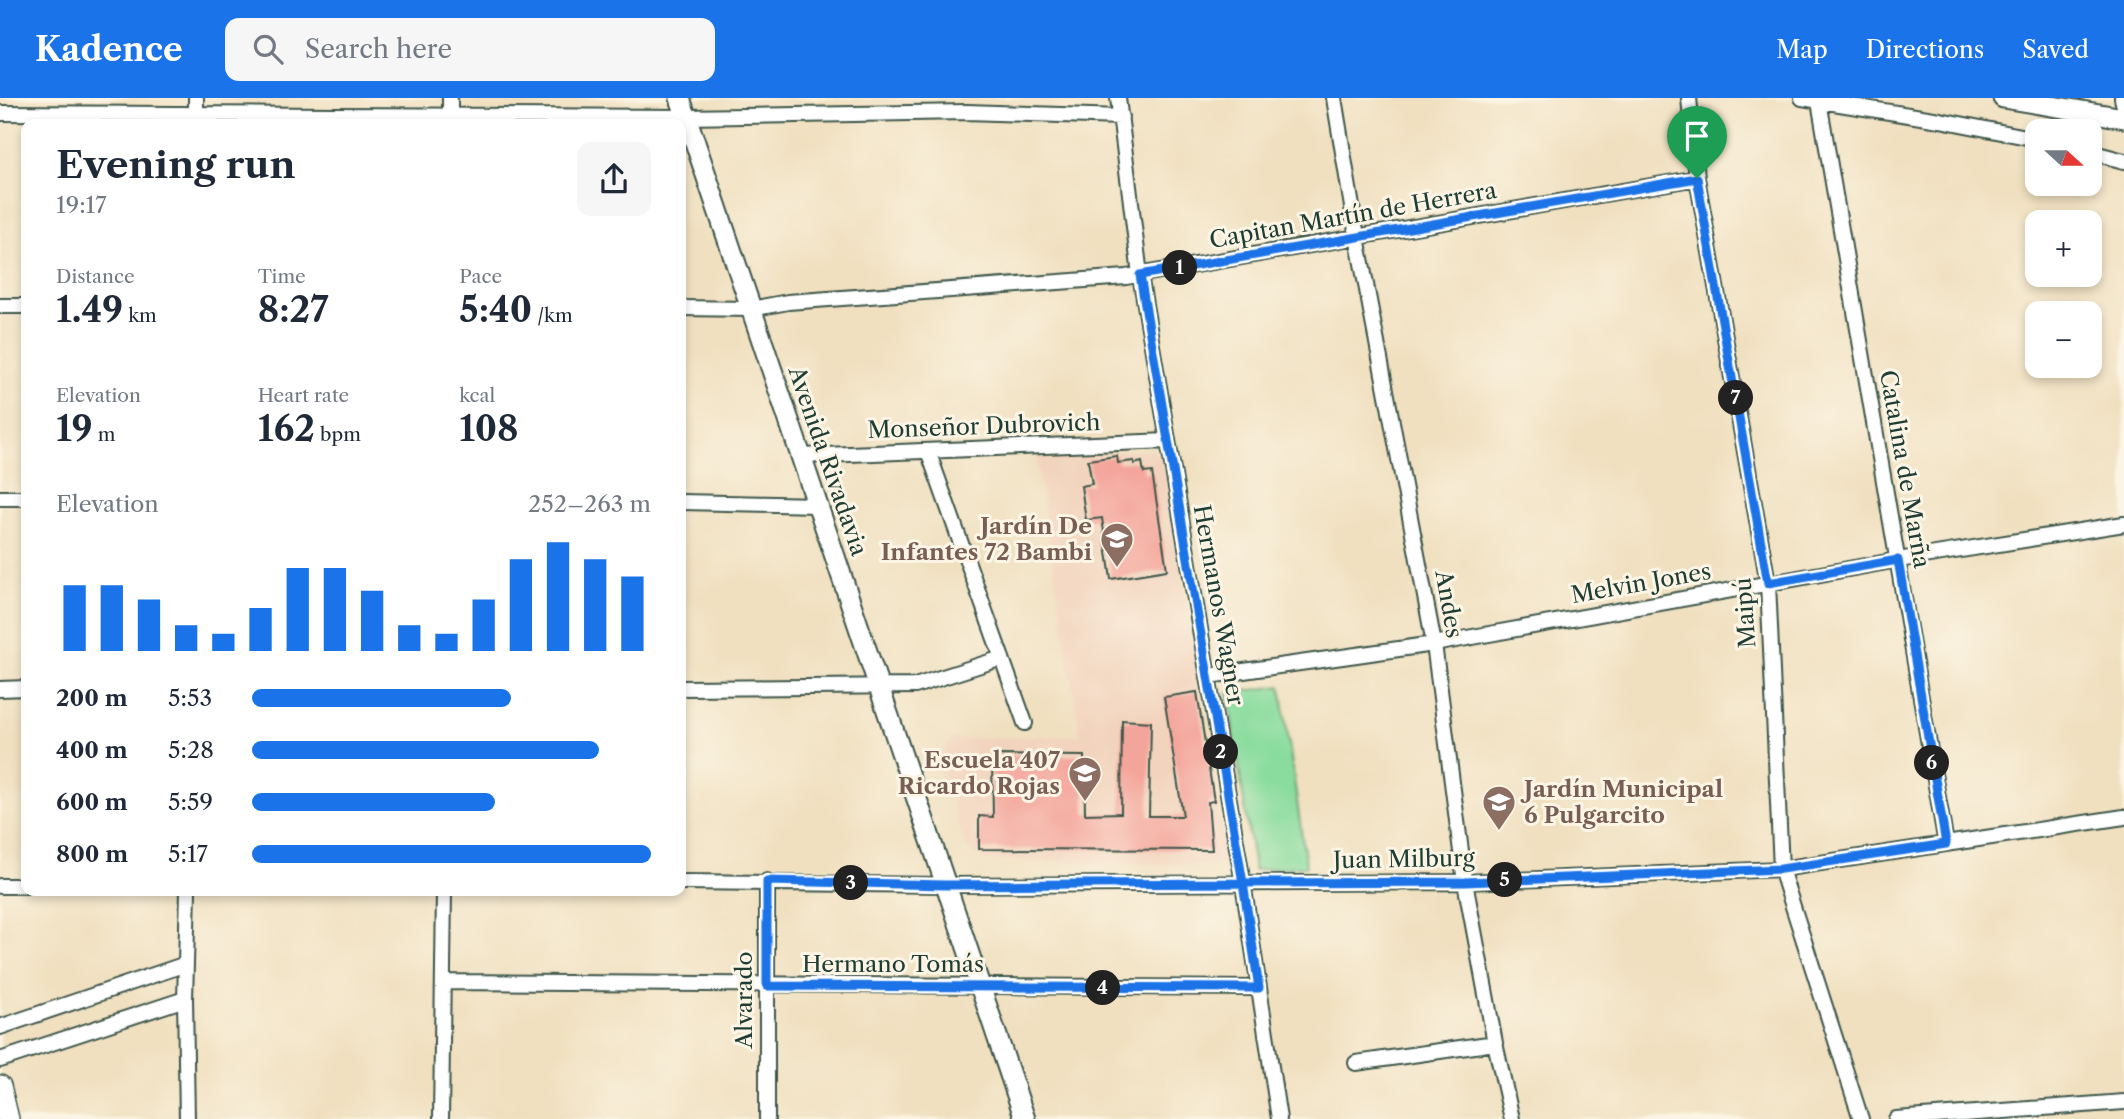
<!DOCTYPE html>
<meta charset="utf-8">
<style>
:root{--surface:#fff;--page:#f6f6f7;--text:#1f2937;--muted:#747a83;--accent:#1a73e8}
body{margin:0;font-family:"Libre Caslon Text",serif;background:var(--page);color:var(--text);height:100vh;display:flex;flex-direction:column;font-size:26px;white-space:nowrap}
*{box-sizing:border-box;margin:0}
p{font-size:23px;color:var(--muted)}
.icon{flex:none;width:38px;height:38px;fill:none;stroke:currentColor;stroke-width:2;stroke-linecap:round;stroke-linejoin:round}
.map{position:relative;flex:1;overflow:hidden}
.drawer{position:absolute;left:21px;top:21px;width:665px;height:777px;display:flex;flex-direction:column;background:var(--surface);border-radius:14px;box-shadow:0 4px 10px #0003}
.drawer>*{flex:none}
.needle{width:46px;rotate:111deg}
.controls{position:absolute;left:2025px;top:21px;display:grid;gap:14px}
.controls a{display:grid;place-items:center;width:77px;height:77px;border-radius:14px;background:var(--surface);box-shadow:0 4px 10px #0003;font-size:35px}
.pin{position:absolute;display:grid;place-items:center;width:60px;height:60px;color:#fff;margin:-72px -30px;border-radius:50% 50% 50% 0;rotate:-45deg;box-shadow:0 0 7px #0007}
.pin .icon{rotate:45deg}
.km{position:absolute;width:35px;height:35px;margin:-18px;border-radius:50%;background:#222;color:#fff;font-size:19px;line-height:35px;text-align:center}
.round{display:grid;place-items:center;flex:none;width:74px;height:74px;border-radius:14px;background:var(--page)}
.overview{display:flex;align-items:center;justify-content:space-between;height:119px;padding:0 35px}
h1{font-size:38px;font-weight:700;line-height:52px}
.metrics{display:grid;grid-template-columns:repeat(3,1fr);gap:10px;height:119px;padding:7px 35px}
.metrics div{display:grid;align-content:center}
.metrics b{font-size:35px;font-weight:700}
.metrics small{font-size:19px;font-weight:400}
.metrics p{font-size:19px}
.chart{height:196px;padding:14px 35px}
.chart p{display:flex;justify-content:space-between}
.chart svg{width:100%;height:126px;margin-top:7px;stroke:var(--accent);stroke-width:6}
ul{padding:0 35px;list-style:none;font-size:23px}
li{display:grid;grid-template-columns:112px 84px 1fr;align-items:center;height:52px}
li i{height:18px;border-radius:9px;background:var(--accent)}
header{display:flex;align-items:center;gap:42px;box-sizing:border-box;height:98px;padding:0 35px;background:var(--accent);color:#fff}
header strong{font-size:33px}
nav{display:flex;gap:38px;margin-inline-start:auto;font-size:24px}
.search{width:490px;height:63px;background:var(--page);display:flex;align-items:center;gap:18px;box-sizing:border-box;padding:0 24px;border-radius:14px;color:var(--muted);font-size:26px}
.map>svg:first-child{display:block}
</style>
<header>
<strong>Kadence</strong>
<div class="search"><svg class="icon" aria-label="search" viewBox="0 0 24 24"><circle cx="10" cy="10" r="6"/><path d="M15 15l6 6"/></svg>Search here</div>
<nav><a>Map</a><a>Directions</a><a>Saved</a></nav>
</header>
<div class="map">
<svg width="2124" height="1021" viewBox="0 0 2124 1021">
<rect width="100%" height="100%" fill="#fcf5e5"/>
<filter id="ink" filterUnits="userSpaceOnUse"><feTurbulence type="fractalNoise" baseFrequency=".0143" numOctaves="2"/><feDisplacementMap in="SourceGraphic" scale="14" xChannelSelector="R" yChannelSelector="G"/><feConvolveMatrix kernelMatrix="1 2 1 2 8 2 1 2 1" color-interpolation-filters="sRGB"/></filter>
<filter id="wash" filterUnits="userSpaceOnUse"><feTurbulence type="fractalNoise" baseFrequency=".00686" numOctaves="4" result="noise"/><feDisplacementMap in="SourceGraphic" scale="28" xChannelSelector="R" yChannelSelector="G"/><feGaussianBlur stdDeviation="1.57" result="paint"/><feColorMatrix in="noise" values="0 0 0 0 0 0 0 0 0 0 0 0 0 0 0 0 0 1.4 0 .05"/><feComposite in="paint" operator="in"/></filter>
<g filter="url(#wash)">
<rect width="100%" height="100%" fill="#f0e0c0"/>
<!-- built -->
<path fill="#f2d4be" d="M 1152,352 L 1163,362 L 1226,757 L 1219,767 L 983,762 L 966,749 L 938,662 L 951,641 L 1080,637 L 1037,366 L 1041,357 Z"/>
<!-- green -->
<path fill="#89dc9e" stroke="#548c69" stroke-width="2" d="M 1281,588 L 1306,768 L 1254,772 L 1228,595 Z"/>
<g id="blocks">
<!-- building -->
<path fill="#f4a59b" d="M 1117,358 L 1118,365 L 1134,363 L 1134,366 L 1142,364 L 1144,375 L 1152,374 L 1167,472 L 1111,481 L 1102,420 L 1086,422 L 1081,388 L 1092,386 L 1088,362 Z
M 1197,594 L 1214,703 L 1208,704 L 1212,752 L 979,751 L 979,718 L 993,719 L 992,657 L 1084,658 L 1085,716 L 1121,715 L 1122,622 L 1151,624 L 1149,718 L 1183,718 L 1164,599 Z"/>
</g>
</g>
<g filter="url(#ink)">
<use href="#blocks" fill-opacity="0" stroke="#3e5549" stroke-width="2"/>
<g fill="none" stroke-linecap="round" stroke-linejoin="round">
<defs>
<path id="street" d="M 1118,0 L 1140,177 L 1243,785 L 1279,1021
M 1334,0 L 1357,139 L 1434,546 L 1465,784 L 1495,945 L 1512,1021
M 1689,0 L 1697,80 L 1768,485 L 1781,771 L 1861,1021
M 1802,0 L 1940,22 L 2037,41
M 2122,0 L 2124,9
M 1819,3 L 1946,746
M 0,15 L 686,19 L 967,14 L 1121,19
M 196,26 L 196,0
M 450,26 L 450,0
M 2090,54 L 2124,63
M 0,208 L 26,208
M 681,210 L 751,211 L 788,204 L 1126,179 L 1697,80
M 928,353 L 1025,625
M 801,358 L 1168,343
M 0,400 L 26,400
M 681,404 L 817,407
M 1208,578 L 1434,546 L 1898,462 L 2124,426
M 681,590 L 915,588 L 1002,560
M 0,591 L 26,590
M 681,784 L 946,787 L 1465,784 L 1781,771 L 2124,719
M 0,788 L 26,788
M 443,884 L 1259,890
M 0,929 L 186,866
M 0,962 L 185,901
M 1356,965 L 1495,945
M 187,1021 L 185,901 L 188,793
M 441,1021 L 444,793
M 767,1021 L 767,783
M 1896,1021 L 2124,1004"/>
<path id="secondary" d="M 680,0 L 1025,1021
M 2003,0 L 2124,20"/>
<path id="primary" d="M 0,988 L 8,1021"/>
</defs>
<!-- street casing -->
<use href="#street" stroke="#3e5549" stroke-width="18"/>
<!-- secondary casing -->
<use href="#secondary" stroke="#3e5549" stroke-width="23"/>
<!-- primary casing -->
<use href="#primary" stroke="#3e5549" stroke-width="24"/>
<!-- street -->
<use href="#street" stroke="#fff" stroke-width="14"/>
<!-- secondary -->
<use href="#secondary" stroke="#fff" stroke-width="19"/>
<!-- primary -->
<use href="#primary" stroke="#fff" stroke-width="21"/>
</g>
</g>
<g fill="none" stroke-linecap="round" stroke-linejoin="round" filter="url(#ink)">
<defs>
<path id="route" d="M 1697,80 L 1140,177 L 1243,785 L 946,787 L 767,783 L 767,888 L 1259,890 L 1243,785 L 1465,784 L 1781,771 L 1946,746 L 1898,462 L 1768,485 L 1697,80"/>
</defs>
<!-- route casing -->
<use href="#route" stroke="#fff" stroke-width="14"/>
<!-- route -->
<use href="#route" stroke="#1a73e8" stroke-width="9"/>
</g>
<!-- icons -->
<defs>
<symbol id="school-pin" viewBox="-11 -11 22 30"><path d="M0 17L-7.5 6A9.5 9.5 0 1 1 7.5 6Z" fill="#8d6e63" stroke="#fcf5e5"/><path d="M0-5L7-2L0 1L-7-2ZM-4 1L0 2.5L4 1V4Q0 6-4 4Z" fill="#fff"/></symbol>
</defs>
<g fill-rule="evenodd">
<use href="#school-pin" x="1098" y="422" width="38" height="52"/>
<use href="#school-pin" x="1066" y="656" width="38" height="52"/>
<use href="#school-pin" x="1480" y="685" width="38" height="52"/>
</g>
<g text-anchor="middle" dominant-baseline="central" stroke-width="6" stroke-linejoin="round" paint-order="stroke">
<!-- street labels -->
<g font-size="23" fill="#1f3d34" stroke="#fcf5e5">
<text transform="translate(1353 117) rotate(-10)">Capitan Martín de Herrera</text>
<text transform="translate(984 328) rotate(-2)">Monseñor Dubrovich</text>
<text transform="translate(828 363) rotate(71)">Avenida Rivadavia</text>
<text transform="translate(1905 371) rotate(80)">Catalina de Marña</text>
<text transform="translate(1641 485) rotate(-10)">Melvin Jones</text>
<text transform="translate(1449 506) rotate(80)">Andes</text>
<text transform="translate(1219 507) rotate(80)">Hermanos Wagner</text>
<text transform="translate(1745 515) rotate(-94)">Maipú</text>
<text transform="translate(1404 761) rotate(-1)">Juan Milburg</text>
<text x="893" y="866">Hermano Tomás</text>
<text transform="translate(744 902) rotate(-90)">Alvarado</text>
</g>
<!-- education labels -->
<g font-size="23" font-weight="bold" fill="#785e54" stroke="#fcf5e5" text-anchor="end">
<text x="1092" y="428">Jardín De<tspan x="1092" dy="26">Infantes 72 Bambi</tspan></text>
<text x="1060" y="662">Escuela 407<tspan x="1060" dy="26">Ricardo Rojas</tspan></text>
<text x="1524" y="691" text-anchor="start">Jardín Municipal<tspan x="1524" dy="26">6 Pulgarcito</tspan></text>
</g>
</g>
</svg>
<div class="controls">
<a><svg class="needle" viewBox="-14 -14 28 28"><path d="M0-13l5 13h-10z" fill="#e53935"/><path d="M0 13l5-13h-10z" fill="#747a83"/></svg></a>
<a>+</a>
<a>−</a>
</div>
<div class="pin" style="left:1697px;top:80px;background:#1e9e55"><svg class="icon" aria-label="arrive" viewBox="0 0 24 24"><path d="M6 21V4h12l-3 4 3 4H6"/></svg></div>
<b class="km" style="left:1180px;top:170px">1</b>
<b class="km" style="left:1221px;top:654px">2</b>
<b class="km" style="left:851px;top:785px">3</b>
<b class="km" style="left:1103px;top:890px">4</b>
<b class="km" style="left:1505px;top:782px">5</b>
<b class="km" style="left:1932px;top:665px">6</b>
<b class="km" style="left:1736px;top:300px">7</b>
<section class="drawer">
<div class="overview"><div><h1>Evening run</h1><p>19:17</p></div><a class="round"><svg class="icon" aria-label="share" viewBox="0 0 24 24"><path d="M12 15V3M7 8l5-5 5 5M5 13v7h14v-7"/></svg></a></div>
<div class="metrics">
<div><p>Distance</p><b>1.49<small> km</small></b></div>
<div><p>Time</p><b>8:27</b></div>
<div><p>Pace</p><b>5:40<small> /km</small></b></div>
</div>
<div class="metrics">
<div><p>Elevation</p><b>19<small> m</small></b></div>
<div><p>Heart rate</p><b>162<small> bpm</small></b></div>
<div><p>kcal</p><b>108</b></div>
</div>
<div class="chart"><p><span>Elevation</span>252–263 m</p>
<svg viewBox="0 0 160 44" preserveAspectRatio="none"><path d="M5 44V21M15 44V21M25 44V26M35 44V35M45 44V38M55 44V29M65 44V15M75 44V15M85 44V23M95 44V35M105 44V38M115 44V26M125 44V12M135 44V6M145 44V12M155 44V18"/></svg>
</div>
<ul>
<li><b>200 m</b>5:53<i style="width:65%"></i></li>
<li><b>400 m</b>5:28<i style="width:87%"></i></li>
<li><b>600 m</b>5:59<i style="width:61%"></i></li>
<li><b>800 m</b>5:17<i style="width:100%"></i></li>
</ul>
</section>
</div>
